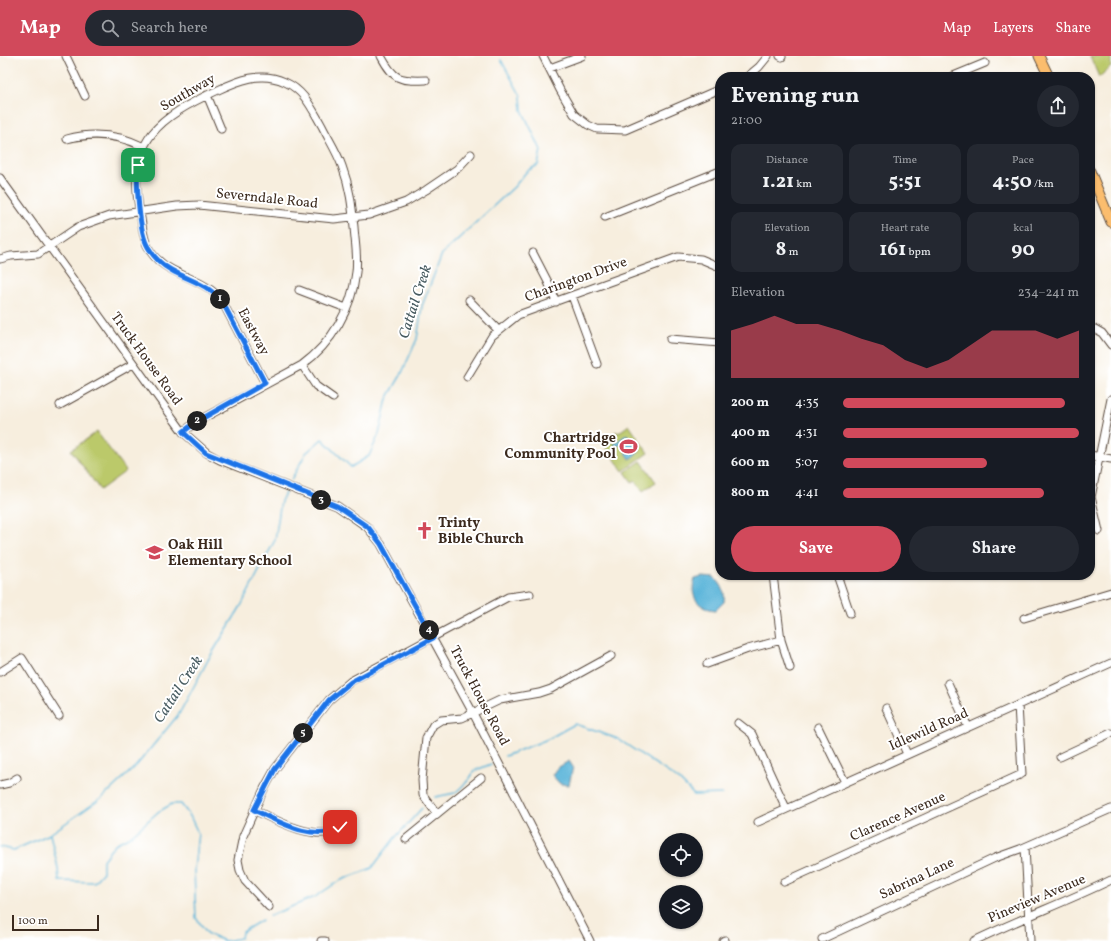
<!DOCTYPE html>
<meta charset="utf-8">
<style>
:root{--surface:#171b24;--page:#242831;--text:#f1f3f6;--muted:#9ea1a6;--accent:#d1495b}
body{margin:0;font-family:Vollkorn,serif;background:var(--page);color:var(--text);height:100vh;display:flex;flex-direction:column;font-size:15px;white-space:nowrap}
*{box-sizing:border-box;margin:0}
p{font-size:13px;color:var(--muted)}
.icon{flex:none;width:22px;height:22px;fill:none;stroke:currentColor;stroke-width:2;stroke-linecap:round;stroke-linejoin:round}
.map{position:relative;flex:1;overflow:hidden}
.details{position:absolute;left:715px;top:16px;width:380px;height:508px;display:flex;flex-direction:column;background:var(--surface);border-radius:16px;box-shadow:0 1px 3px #0004}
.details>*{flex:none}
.buttons{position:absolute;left:659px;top:777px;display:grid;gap:8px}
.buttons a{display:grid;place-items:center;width:44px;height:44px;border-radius:50%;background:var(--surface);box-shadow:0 1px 3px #0004;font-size:20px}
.scale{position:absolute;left:12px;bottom:10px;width:87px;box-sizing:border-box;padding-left:4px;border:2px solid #3b2a1e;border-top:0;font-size:11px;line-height:14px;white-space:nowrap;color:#3b2a1e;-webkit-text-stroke:3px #fff;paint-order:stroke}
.pin{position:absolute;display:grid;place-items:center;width:34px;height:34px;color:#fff;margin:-17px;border-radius:8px;box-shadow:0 2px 6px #0006}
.km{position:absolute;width:20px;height:20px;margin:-10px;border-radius:50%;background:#222;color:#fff;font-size:11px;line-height:20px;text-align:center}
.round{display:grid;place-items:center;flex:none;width:42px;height:42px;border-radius:21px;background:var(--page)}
.overview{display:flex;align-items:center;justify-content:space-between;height:68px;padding:0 16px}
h1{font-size:22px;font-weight:700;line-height:30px}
.stats{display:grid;grid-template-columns:repeat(3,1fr);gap:6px;height:68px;padding:4px 16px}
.stats div{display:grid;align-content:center;border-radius:10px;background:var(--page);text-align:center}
.stats b{font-size:20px;font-weight:700}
.stats small{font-size:11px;font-weight:400}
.stats p{font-size:11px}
.chart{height:112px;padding:8px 16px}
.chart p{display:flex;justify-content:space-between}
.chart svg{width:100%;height:72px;margin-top:4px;fill:var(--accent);opacity:.7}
.action{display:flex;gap:8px;margin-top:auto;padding:8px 16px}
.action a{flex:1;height:46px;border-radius:24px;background:var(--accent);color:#fff;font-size:16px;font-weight:700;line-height:46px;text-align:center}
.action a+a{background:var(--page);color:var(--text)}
ul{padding:0 16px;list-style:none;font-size:13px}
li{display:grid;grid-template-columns:64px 48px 1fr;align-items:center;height:30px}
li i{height:10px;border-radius:5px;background:var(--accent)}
header{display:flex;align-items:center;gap:24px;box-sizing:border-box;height:56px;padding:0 20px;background:var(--accent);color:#fff}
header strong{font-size:19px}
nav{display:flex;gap:22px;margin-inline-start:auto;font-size:14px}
.search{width:280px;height:36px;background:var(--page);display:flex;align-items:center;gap:10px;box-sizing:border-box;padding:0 14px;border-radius:22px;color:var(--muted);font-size:15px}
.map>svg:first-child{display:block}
</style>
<header>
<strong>Map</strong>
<div class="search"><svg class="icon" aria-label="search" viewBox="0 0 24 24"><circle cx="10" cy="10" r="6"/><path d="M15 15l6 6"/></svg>Search here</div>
<nav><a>Map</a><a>Layers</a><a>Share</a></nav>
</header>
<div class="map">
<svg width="1111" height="885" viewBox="0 0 1111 885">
<rect width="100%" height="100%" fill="#fff"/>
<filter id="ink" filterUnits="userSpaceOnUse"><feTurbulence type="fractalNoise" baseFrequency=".025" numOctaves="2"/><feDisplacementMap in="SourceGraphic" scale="8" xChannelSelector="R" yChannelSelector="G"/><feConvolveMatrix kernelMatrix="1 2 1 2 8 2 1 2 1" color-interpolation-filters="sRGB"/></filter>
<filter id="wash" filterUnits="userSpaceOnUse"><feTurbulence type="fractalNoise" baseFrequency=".012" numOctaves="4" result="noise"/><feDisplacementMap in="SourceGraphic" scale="16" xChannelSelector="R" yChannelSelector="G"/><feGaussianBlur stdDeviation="0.9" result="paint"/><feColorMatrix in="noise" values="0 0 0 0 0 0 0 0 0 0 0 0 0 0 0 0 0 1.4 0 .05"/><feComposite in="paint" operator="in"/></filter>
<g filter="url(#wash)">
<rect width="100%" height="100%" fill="#f7eede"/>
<!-- green -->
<path fill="#bbc96b" stroke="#7b7a44" d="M 1090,0 L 1111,0 L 1111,11 L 1099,21 Z
M 629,369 L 648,397 L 623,415 L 606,391 L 616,375 L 618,377 Z
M 97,376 L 126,415 L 100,434 L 71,394 Z
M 641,405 L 656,426 L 643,435 L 635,424 L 632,426 L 625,416 Z"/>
<!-- water -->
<path fill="#5db6da" stroke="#4c707c" d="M 627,378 L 640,395 L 630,403 L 621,388 L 616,391 L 614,388 Z
M 702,521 L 715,522 C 723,530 725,535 724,546 L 716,554 C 698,553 689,540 695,523 Z
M 569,705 L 573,711 L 569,729 L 560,728 L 552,719 L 557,712 Z"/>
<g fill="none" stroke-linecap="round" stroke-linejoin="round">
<!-- stream -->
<path stroke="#5db6da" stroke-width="1.5" d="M 291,424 L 306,397 L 322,383 L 351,411 L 369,400 L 379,378 L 387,343 L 401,319 L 417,283 L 422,250 L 442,198 L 514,131 L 527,115 L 538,109 L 541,94 L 522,54 L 521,40 L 501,4
M 505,700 L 548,683 L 575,668 L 618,683 L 678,723 L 694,739 L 722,738
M 435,741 L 455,737 L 469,724 L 474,715 L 491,708
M 50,778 L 58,812 L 59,825 L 94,826 L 103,816 L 103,804 L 115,788 L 132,779 L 158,756 L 172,748 L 181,748 L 190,760 L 198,777 L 194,814 L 196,862 L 208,878 L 225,885 L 241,882 L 242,876 L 262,864
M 0,791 L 14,794 L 50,778 L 102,742 L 136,710 L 179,658 L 208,604 L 241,550 L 275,484 L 281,445 L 285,437
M 269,860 L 315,841 L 339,825 L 372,812 L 394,783 L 422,752"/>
</g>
</g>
<g filter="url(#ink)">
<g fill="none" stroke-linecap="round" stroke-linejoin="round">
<defs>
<path id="minor" d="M 66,0 L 85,40
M 381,0 C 394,24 399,25 426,24
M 543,0 L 560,34 L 574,58 L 588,69 L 597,73 L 625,74 L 720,33
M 780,0 L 782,1
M 550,12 L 582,0
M 747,21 L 759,11 L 768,0
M 951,21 L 985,7
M 207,39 L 221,73
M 67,83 C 93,76 120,79 144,91
M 0,122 L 183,376 L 207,397 L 220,404 L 337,450 L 367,471 L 381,488 L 473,657 L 590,885
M 605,161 L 720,115
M 533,197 L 548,226 L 556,246
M 0,203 L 11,200 L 38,198 L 78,171 L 109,160 L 177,150 L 199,149 L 334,163 L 369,159 L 406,146 L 426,134 L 457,113 L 471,98
M 299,234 L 346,252
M 572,240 L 597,308
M 469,244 L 498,274
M 1095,273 L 1102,277 L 1111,289
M 670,283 L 720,287
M 302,309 L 316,330 L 333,342
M 467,321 L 492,280 L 518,259 L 678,201 L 701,203 L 720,211
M 60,349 L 133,308
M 183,376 L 196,366 L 302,309 C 332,287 352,253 356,216 C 358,201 355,186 354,171 C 352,150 350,131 342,110 C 337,96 329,84 322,70 C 312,53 305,35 285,26 C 261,15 239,24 216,35 C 160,61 127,84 139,152 C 142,164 142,178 147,189 C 159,216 190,218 211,234 C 216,238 220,243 224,249 L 265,327
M 1090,399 L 1111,403
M 1099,475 L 1091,441 L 1111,343
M 773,519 L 781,584 L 790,612
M 837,519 L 850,557
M 965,519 L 975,519
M 1024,562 L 1111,536
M 707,608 L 748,593 L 781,584
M 0,616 L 22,602 L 59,660
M 948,627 L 968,671
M 886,652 L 907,698
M 738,667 L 752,678 L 786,752
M 818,671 L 845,726
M 1060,701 L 1111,677
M 0,729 L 9,727 L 17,722
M 254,754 C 275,764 314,785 337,774 C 341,771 345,767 348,763
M 437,758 L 423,739 L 422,724 L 426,682 L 433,669 L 441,664 L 462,662 L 500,644 L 539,637 L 551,633 L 611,600
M 758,766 L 1111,607
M 406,783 L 481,722
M 1025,791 L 1030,885
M 784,826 L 1022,718 L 1018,649
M 269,851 L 245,825 L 240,814 L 238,804 L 243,780 L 264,733 L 275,713 L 329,644 L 351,625 L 508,541 L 530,538
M 822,883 L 995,802 L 1020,793 L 1111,753
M 321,885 L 325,885
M 723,885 L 725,884
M 974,885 C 1019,863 1066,846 1111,824"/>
<path id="major" d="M 1039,0 L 1049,21
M 1090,115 L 1111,166"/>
</defs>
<!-- minor casing -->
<use href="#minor" stroke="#57473b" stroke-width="9"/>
<!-- major casing -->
<use href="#major" stroke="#57473b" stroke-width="11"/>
<!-- minor -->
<use href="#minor" stroke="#fff" stroke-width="7"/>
<!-- major -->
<use href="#major" stroke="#fbbd6e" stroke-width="9"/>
</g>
</g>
<g fill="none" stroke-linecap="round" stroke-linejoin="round" filter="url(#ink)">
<defs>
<path id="route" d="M 138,109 C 136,127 139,176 148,191 C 153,200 162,209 171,214 C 192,226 210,228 224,249 L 265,327 L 196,366 L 183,376 L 206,397 L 337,450 L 368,471 L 381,488 L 433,582 L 351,626 L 329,644 L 275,713 L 254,754 C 278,765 314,787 340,771"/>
</defs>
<!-- route casing -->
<use href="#route" stroke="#fff" stroke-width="8"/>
<!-- route -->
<use href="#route" stroke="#1a73e8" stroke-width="5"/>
</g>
<!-- icons -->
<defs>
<symbol id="stadium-bare" viewBox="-9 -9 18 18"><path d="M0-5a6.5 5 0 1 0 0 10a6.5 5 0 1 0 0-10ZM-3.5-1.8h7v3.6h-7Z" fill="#d1495b" stroke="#fff" stroke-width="2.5" paint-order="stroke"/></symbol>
<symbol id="church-bare" viewBox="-9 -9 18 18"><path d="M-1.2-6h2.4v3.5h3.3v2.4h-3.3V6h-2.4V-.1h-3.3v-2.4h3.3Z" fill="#d1495b" stroke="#fff" stroke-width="2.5" paint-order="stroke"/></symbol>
<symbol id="school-bare" viewBox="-9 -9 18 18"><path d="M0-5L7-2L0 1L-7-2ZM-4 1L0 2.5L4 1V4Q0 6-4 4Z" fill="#d1495b" stroke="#fff" stroke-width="2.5" paint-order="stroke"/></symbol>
</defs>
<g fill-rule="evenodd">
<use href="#stadium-bare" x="616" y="378" width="25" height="25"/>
<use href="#church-bare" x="412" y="462" width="25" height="25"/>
<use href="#school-bare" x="142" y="484" width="25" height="25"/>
</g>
<g text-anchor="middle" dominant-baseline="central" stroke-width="4" stroke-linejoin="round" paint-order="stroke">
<!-- street labels -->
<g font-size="14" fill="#3b2a1e" stroke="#fff">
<text transform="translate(188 37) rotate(-30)">Southway</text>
<text transform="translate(267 143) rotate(6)">Severndale Road</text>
<text transform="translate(576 224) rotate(-20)">Charington Drive</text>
<text transform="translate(253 276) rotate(62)">Eastway</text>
<text transform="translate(146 303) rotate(54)">Truck House Road</text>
<text transform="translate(479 640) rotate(62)">Truck House Road</text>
<text transform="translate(929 674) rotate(-24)">Idlewild Road</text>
<text transform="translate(898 761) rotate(-24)">Clarence Avenue</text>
<text transform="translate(917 823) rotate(-25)">Sabrina Lane</text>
<text transform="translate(1037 843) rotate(-23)">Pineview Avenue</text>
</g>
<!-- poi labels -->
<g font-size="14" font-weight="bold" fill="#3b2a1e" stroke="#fff" text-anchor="start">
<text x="616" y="382" text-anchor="end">Chartridge<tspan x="616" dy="16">Community Pool</tspan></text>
<text x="438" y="467">Trinty<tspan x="438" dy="16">Bible Church</tspan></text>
<text x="168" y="489">Oak Hill<tspan x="168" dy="16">Elementary School</tspan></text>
</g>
<!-- water labels -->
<g font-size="15" font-style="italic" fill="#475b60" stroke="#fff">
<text transform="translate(416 246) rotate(-72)">Cattail Creek</text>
<text transform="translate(179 634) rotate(-57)">Cattail Creek</text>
</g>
</g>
</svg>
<div class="buttons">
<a><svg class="icon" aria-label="locate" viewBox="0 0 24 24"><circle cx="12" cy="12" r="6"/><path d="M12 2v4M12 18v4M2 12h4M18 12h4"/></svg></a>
<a><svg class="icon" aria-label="layers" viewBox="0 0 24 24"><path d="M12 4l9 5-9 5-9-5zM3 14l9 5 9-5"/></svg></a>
</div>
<div class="scale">100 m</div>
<div class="pin" style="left:138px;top:109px;background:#1e9e55"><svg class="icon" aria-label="arrive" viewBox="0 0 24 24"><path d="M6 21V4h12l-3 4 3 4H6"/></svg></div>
<div class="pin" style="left:340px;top:771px;background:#d93025"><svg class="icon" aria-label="check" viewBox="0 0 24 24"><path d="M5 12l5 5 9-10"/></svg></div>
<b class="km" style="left:220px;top:243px">1</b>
<b class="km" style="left:197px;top:365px">2</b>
<b class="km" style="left:321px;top:444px">3</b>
<b class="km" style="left:429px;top:574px">4</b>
<b class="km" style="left:303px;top:677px">5</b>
<section class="details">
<div class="overview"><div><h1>Evening run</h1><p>21:00</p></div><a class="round"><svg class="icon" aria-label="share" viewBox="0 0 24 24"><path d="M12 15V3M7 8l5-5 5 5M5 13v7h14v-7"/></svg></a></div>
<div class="stats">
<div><p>Distance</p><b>1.21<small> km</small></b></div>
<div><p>Time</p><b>5:51</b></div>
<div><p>Pace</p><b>4:50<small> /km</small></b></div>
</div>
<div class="stats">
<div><p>Elevation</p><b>8<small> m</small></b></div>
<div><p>Heart rate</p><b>161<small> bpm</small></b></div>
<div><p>kcal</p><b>90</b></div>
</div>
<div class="chart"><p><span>Elevation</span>234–241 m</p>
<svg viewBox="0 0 160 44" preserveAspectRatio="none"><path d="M0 44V15L10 11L20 6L30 11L40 11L50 15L60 20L70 24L80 33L90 38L100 33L110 24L120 15L130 15L140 15L150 20L160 15V44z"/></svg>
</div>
<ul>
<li><b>200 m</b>4:35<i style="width:94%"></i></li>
<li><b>400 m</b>4:31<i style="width:100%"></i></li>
<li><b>600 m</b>5:07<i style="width:61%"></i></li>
<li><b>800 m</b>4:41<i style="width:85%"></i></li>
</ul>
<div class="action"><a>Save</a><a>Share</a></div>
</section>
</div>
